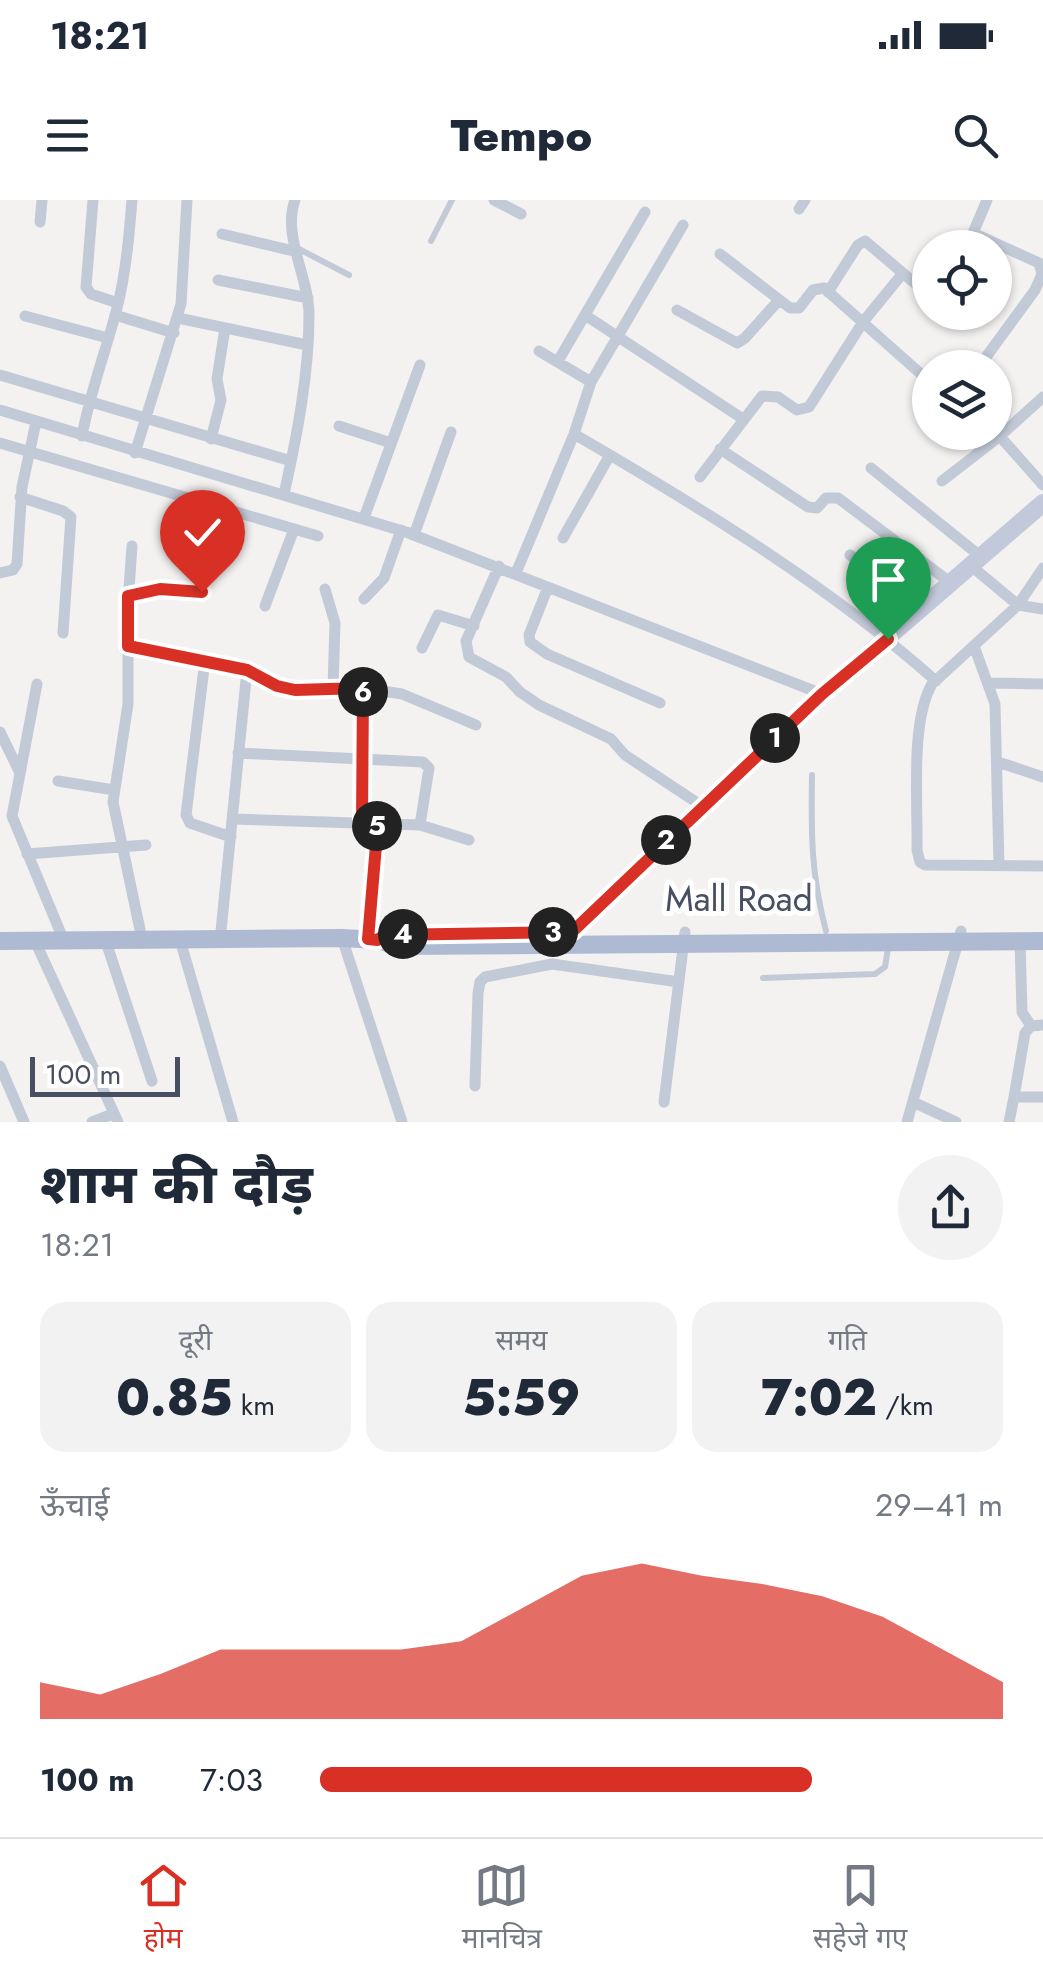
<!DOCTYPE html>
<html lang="hi">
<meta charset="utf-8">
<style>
:root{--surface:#fff;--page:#f2f2f3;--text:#1f2937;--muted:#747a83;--line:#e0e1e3;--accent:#d93025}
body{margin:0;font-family:Jost,"Noto Sans Devanagari",sans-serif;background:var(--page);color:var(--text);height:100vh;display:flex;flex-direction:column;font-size:38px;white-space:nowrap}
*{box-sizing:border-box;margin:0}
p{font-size:32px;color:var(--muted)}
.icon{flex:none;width:55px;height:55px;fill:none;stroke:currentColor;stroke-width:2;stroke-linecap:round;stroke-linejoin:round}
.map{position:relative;height:922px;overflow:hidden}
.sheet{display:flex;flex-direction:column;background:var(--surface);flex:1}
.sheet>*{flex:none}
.fabs{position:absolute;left:912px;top:30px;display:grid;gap:20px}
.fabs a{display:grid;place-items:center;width:100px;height:100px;border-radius:50%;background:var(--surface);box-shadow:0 2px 8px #0004;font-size:50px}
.scale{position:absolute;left:30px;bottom:25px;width:150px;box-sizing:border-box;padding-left:10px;border:5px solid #474f61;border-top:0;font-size:28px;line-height:35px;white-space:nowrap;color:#474f61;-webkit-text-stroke:8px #fff;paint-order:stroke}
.pin{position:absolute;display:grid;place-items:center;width:85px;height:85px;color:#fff;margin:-102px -42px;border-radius:50% 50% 50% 0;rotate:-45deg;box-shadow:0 0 10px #0007}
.pin .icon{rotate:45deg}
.km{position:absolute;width:50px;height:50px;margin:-25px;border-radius:50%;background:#222;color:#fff;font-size:28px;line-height:50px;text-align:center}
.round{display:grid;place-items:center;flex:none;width:105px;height:105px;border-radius:52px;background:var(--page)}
.head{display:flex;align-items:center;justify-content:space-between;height:170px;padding:0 40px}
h1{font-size:55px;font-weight:800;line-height:75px}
.stats{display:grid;grid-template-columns:repeat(3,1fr);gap:15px;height:170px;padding:10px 40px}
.stats div{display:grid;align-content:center;border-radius:25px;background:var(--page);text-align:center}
.stats b{font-size:50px;font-weight:800}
.stats small{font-size:28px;font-weight:400}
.stats p{font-size:28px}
.chart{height:280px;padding:20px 40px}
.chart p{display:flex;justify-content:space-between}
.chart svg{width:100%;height:180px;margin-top:10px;fill:var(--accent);opacity:.7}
ul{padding:0 40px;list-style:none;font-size:32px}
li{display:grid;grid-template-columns:160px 120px 1fr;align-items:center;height:75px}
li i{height:25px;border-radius:12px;background:var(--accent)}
.status{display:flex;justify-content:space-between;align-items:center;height:70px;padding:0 50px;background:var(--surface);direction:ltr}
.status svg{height:28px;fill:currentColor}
header{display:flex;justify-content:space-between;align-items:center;height:130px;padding:0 40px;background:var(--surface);font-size:45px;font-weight:800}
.dock{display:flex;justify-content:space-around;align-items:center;height:140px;border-top:2px solid var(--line);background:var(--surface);font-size:28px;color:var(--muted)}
.dock a{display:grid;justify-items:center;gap:5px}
.dock .current{color:var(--accent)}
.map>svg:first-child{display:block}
</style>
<div class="status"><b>18:21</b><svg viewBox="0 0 49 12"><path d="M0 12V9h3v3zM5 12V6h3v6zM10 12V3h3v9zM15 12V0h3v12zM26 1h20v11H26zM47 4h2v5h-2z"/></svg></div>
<header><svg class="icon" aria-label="menu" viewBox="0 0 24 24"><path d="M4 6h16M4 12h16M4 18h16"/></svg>Tempo<svg class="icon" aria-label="search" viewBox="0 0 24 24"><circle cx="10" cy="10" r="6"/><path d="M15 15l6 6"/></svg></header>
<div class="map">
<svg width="1043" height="922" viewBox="0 0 1043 922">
<rect width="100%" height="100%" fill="#f4f1f1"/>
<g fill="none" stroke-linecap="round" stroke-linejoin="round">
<!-- service -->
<path stroke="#c3cad7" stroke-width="6" d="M 431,41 L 452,0
M 297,48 L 349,75
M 812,575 C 811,634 811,674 826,731
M 763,778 L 875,774 L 885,767 L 889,742"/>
<!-- minor -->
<path stroke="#c3cad7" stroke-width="11" d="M 93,0 L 86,87 L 91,94 L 118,103
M 494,0 L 521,14
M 799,9 L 805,0
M 40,22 L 42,0
M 222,34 L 298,52
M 720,54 L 790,108 L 799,108 L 813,90 L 824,88 L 930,182
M 218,80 L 308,98
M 828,92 L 858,45 L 865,41 L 930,96
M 677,110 L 737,143 L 745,138 L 779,100
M 948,112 L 951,115
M 115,115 L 174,133
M 585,115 L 743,219
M 25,116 L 108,138
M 178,118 L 307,145
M 539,151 L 591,182
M 558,161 L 645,12
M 978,168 L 1035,90 L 1042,74 L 1039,63 L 973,33 L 987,0
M 0,175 L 291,261
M 0,210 L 406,332 L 822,494
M 339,226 L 391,243
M 996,232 L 1043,285
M 574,234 C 698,306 828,385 936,481
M 82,236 C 90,192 106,151 117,108 C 126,73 129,36 132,0
M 211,239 L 221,200 L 217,179 L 225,128
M 0,243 L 318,336
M 720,249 L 808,307 L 817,308 L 826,298 L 838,298 L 951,383
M 135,253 L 181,104 L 187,0
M 871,268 L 980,356
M 700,277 L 762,196 L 778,197 L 797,210 L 809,207 L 863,122 L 903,73
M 942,281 L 1000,236 L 1043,197
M 284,294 C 297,236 309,174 309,115 C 309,77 282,36 295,0
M 20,297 L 63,311 L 71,317 L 63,433
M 364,318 L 420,165
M 414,335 L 451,232
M 563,338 L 610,255
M 132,346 L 128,403 L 128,504 L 113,602 L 142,739
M 850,355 L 924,409
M 970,365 L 1018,405 L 1043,409
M 499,366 L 466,441 L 469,457 L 506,477 L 520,492 L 539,505 L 611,539 L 625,555 L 702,606
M 1043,368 L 1018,405 L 932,484 C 910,522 918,603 917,650 L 920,662 L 925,665 L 1043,666
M 0,373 L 13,370 L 17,364 L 22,287 L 36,222
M 516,373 L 574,234 L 591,182 L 683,25
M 548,387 L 529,435 L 530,442 L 547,454 L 660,503
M 325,389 L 335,423 L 333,488
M 128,396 L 160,389 L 202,392
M 364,399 L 384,378 L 401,330
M 265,406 L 294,329
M 128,446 L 247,470 L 277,486 L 295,490 L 363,488 L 402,494 L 476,525
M 974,446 L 995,504 L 999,665
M 422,448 L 438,415 L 474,426
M 205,460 L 186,615 L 190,623 L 231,637
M 988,483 L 1043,484
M 37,484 L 12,616 L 64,741
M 0,532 L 19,571
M 238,553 L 423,562 L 429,568 L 420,625
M 998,562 L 1043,577
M 58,581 L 114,590
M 233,619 L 420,625 L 469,640
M 362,622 L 363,488
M 27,654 L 146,645
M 342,738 L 402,922
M 368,739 L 378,622
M 180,740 L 233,922
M 35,741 L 118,922
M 220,741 L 247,470
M 1020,741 L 1022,812 L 1031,826
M 106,742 L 152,881
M 1043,825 L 1031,826 L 1025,833 L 1014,897 L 1043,897
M 0,866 L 24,922
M 475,886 L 478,793 L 480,782 L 485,777 L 552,764 L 679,782
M 664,902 L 685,732
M 913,902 L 956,922
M 92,922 L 113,914
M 907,922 L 961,731
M 1009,922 L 1014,897"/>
<!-- secondary -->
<path stroke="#c2c9db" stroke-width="18" d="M 560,743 L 822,494 L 1043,303"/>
<!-- primary -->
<path stroke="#aeb9d2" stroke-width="18" d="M 0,741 L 342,738 L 378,740 L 397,746 L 1043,741"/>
</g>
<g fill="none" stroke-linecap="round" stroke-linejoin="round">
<defs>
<path id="route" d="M 202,392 L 160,389 L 128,396 L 128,446 L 247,470 L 277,486 L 295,490 L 363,488 L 362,622 L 378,622 L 368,739 L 378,740 L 384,735 L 572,732 L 822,494 L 888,439"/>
</defs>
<!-- route casing -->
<use href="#route" stroke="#fff" stroke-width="20"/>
<!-- route -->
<use href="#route" stroke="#d93025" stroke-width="12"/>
</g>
<g text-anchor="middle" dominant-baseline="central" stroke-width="10" stroke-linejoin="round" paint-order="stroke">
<!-- street labels -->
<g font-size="35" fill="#474f61" stroke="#fff">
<text x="739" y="699">Mall Road</text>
</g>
</g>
</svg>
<div class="fabs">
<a><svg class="icon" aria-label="locate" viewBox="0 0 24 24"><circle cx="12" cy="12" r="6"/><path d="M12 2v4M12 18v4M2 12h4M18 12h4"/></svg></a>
<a><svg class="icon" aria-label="layers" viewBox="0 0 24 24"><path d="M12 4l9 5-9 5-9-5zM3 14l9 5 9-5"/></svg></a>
</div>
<div class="scale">100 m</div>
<div class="pin" style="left:888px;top:439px;background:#1e9e55"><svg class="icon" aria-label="arrive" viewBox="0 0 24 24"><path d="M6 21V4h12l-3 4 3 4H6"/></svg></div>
<div class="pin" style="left:202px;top:392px;background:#d93025"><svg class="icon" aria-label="check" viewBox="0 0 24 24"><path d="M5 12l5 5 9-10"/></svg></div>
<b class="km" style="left:775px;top:538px">1</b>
<b class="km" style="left:666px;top:640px">2</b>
<b class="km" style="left:553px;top:732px">3</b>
<b class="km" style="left:403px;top:734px">4</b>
<b class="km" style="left:377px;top:626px">5</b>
<b class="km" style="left:363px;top:492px">6</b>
</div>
<section class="sheet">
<div class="head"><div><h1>शाम की दौड़</h1><p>18:21</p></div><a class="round"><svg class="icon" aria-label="share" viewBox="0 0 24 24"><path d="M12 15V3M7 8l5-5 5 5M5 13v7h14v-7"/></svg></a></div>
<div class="stats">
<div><p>दूरी</p><b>0.85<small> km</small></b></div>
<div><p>समय</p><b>5:59</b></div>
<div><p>गति</p><b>7:02<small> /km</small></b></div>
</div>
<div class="chart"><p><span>ऊँचाई</span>29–41 m</p>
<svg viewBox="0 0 160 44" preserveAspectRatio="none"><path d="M0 44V35L10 38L20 33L30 27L40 27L50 27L60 27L70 25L80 17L90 9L100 6L110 9L120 11L130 14L140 19L150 27L160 35V44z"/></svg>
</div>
<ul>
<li><b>100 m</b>7:03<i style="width:72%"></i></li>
</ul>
</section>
<nav class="dock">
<a class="current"><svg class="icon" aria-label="home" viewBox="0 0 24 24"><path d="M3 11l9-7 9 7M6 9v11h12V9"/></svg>होम</a>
<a><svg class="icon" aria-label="map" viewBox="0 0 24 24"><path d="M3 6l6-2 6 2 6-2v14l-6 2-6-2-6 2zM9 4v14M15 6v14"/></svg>मानचित्र</a>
<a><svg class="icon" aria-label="saved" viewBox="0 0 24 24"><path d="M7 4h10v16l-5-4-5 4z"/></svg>सहेजे गए</a>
</nav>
